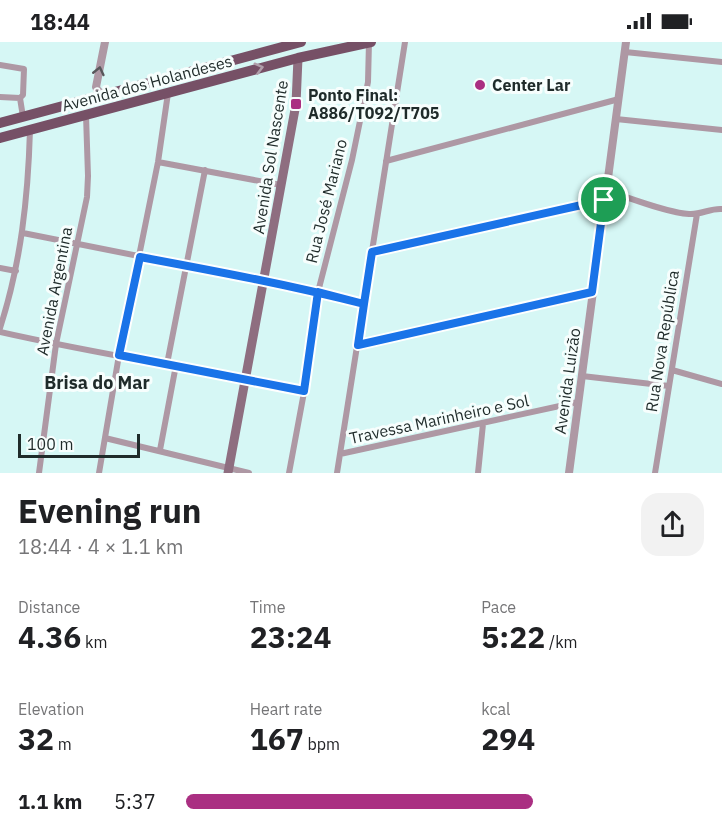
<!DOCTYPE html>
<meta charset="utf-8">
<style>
:root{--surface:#fff;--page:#f2f2f2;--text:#202124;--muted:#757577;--accent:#aa2f82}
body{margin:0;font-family:"IBM Plex Sans",sans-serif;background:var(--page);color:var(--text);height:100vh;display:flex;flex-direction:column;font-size:22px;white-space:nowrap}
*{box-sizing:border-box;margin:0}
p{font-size:20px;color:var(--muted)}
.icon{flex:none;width:33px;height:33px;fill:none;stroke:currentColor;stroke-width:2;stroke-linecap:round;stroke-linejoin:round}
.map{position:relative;height:431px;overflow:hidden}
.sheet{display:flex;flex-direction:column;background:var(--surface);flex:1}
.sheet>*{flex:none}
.scale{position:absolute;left:18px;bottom:15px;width:122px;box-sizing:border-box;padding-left:6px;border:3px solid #1f2b2a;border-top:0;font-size:16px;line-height:21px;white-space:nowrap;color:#1f2b2a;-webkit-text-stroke:4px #f7fefd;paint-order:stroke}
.pin{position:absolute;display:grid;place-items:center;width:51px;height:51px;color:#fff;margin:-26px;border:3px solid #fff;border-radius:50%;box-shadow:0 2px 6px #0007}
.round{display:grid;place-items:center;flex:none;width:63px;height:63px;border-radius:18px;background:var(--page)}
.head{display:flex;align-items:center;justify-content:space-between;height:102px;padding:0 18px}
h1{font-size:33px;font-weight:700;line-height:45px}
.stats{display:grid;grid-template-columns:repeat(3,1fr);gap:9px;height:102px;padding:6px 18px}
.stats div{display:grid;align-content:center}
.stats b{font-size:30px;font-weight:700}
.stats small{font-size:16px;font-weight:400}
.stats p{font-size:16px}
ul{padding:0 18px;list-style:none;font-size:20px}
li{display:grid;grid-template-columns:96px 72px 1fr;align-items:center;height:45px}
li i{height:15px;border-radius:8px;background:var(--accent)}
.status{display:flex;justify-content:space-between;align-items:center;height:42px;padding:0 30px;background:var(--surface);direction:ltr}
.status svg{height:16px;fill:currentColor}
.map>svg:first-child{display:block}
</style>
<div class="status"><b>18:44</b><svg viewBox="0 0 49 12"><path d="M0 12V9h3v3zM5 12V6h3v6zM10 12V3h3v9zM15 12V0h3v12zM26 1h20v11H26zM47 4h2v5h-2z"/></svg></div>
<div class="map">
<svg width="722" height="431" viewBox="0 0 722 431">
<rect width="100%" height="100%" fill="#d6f7f5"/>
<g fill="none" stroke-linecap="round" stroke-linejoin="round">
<!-- minor -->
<path stroke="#ae98a4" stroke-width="6" d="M 625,10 L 722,20
M 0,23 L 24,27 L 23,53 L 20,56
M 0,55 L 20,56 L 23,75
M 616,77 L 722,88
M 386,119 L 619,57
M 158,120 L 281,143
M 605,148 C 628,155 667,171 689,172 C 701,173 710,166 722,167
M 23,191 L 264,239 L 364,262
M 372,210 L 604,157
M 0,226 L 16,229
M 0,286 C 21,221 28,156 30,88
M 0,290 C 101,313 203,328 304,349
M 358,303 L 592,250
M 167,322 L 205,128
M 672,328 L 722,342
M 582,334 L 669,344
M 105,396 L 249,431
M 160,408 L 176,323
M 340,412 L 578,360
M 39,431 L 56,302 L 87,155 L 88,134 L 86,73
M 99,431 L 119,313 L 158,120 L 168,51
M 289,431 L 310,318 L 318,250 L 352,118 L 368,40 L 369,0
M 337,431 L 405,0
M 478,431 L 483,382
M 655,431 L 697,172"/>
<!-- tertiary -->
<path stroke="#ae98a4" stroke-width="8" d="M 105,0 L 96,45 L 98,49 L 105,53
M 569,431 L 626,0"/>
<!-- secondary -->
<path stroke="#8e6e80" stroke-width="9" d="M 228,431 L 296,62 L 298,16"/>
<!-- primary -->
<path stroke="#765066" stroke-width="10" d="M 0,81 L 301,0
M 0,96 L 298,16 L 371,0"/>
</g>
<!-- one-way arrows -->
<defs><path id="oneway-chevron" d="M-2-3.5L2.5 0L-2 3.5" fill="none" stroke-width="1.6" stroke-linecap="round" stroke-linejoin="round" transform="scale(1.5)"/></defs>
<use stroke="#b09eaa" href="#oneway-chevron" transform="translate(259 26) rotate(-15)"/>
<use stroke="#58575b" href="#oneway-chevron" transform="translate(99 29) rotate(-77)"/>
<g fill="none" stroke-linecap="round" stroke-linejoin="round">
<defs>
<path id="route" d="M 604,158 L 372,210 L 364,262 C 290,243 215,229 140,215 L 119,313 L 304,349 L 318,250 L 364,262 L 358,303 L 592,250 L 604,158"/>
</defs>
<!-- route casing -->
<use href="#route" stroke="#fff" stroke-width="12"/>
<!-- route -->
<use href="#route" stroke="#1a73e8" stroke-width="8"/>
</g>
<!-- markers -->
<g fill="#aa2f82" stroke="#f7fefd" stroke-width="2">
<circle cx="480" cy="43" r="6"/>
<rect x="290" y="56" width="12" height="12" rx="3"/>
</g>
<g text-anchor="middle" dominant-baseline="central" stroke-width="6" stroke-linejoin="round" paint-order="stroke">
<!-- street labels -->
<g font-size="16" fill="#1f2b2a" stroke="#f7fefd">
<text transform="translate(147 41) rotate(-15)">Avenida dos Holandeses</text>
<text transform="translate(270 115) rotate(-81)">Avenida Sol Nascente</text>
<text transform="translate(326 159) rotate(-76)">Rua José Mariano</text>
<text transform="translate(54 249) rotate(-79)">Avenida Argentina</text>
<text transform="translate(662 299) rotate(-81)">Rua Nova República</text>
<text transform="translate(567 339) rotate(-82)">Avenida Luizão</text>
<text transform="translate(439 377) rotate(-12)">Travessa Marinheiro e Sol</text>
</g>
<!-- poi labels -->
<g font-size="16" font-weight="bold" fill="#1f2b2a" stroke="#f7fefd" text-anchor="start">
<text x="492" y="43">Center Lar</text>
<text x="308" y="53">Ponto Final:<tspan x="308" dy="18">A886/T092/T705</tspan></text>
</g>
<!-- neighbourhood labels -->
<g font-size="18" font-weight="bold" fill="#1f2b2a" stroke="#f7fefd">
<text x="97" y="340">Brisa do Mar</text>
</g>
</g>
</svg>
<div class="scale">100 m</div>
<div class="pin" style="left:604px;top:158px;background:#1e9e55"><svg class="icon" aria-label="arrive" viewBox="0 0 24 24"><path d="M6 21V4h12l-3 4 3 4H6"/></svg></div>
</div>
<section class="sheet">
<div class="head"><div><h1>Evening run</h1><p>18:44 · 4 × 1.1 km</p></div><a class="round"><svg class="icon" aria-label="share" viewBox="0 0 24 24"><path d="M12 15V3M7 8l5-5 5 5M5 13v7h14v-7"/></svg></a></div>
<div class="stats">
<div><p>Distance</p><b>4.36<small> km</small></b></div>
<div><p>Time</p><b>23:24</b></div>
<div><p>Pace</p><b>5:22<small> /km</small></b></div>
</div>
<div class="stats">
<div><p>Elevation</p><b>32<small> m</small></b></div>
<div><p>Heart rate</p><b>167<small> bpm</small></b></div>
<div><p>kcal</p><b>294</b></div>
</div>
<ul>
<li><b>1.1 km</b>5:37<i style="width:67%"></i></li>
</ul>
</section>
